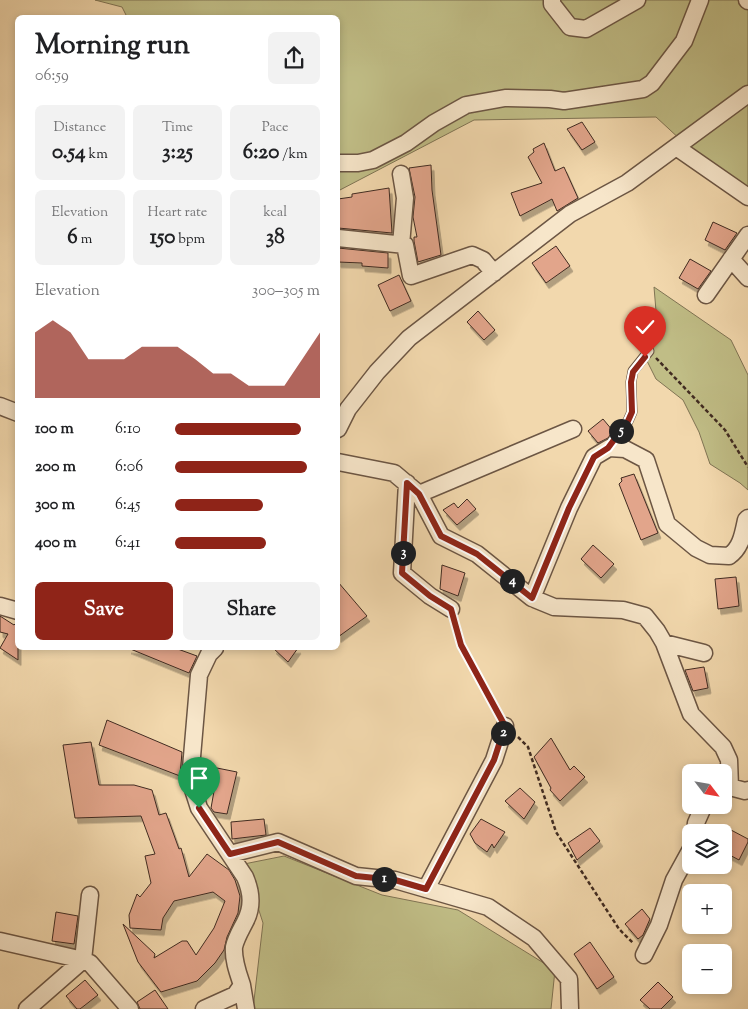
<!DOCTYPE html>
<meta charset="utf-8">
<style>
:root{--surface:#fff;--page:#f2f2f2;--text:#202124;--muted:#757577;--accent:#8f2418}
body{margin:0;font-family:"Sorts Mill Goudy",serif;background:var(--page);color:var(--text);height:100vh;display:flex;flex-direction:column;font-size:19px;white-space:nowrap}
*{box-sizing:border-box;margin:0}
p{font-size:16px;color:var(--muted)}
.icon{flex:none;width:28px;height:28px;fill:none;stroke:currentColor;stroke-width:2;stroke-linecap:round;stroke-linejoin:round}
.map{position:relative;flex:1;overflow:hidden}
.panel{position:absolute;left:15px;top:15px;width:325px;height:635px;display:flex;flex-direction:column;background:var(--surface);border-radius:8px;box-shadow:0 2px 8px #0003}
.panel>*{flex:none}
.needle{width:32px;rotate:121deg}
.tools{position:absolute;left:682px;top:764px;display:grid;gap:10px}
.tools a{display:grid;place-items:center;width:50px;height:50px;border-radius:8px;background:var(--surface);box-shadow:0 2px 8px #0003;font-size:25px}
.pin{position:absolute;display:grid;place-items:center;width:42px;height:42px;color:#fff;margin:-51px -21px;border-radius:50% 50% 50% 0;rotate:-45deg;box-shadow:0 0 5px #0007}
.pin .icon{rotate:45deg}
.km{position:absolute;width:25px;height:25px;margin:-12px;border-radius:50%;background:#222;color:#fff;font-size:14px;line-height:25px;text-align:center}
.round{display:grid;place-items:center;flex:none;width:52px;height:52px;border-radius:8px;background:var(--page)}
.head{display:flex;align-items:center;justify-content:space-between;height:85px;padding:0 20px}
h1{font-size:28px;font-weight:700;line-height:38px}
.stats{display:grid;grid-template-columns:repeat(3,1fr);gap:8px;height:85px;padding:5px 20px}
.stats div{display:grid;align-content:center;border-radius:8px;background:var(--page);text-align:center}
.stats b{font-size:21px;font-weight:700}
.stats small{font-size:14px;font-weight:400}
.stats p{font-size:14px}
.chart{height:140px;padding:10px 20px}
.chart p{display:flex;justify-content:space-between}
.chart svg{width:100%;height:90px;margin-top:5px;fill:var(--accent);opacity:.7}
.cta{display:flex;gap:10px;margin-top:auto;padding:10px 20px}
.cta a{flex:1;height:58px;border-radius:8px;background:var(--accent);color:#fff;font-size:20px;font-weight:700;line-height:58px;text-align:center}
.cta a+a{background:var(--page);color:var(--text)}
ul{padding:0 20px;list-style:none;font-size:16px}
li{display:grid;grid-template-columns:80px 60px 1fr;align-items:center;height:38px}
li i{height:12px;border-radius:6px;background:var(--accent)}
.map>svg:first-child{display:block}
</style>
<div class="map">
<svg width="748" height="1009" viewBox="0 0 748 1009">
<defs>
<filter id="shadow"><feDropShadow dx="3" dy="5.5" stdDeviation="0" flood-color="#0004"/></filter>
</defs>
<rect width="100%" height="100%" fill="#f2d8ad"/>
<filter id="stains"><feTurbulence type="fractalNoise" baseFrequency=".004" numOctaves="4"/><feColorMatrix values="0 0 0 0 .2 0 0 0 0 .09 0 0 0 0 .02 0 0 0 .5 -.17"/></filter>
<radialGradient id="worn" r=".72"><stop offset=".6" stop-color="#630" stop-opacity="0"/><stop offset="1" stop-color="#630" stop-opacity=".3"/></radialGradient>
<!-- green -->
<path fill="#c0bd86" stroke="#807454" d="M 95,0 L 748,0 L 748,202 L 656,117 L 474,120 L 338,191 L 338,18 L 127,17 L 122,7 Z
M 654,287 L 731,340 L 748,375 L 748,490 L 740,483 L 710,464 L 699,432 L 683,400 L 656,379 L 645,357 L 658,335 Z
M 284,856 L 382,895 L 458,910 L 555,970 L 551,1009 L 253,1009 L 263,923 L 244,864 Z"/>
<!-- building -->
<path fill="#e2a58b" stroke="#402b21" filter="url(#shadow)" d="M 582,122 L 595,142 L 582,150 L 567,129 Z
M 544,143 L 555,171 L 564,167 L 578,198 L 557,211 L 552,199 L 520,216 L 511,193 L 542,183 L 528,157 L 534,152 L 533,149 Z
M 431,165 L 432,190 L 441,255 L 418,262 L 414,241 L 414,237 L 417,237 L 413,217 L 415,197 L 409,168 Z
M 389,188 L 392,233 L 338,228 L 338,199 L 352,197 L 352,194 Z
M 713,222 L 737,233 L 725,250 L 705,240 Z
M 556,246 L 570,266 L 546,283 L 532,263 Z
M 338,248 L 388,253 L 388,268 L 362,266 L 362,263 L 338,262 Z
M 690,259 L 711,271 L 698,289 L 679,278 Z
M 399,275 L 411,301 L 390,311 L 378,285 Z
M 478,311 L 495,330 L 484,340 L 467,322 Z
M 603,419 L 613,431 L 608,438 L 598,443 L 588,431 Z
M 634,474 L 658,533 L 641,540 L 619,484 L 622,481 L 621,478 Z
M 467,499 L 476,509 L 457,525 L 443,510 L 454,503 L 458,508 Z
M 593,545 L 614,564 L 601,578 L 581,559 Z
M 442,565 L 465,573 L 458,596 L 440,589 Z
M 736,577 L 739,606 L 718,609 L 715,579 Z
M 338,582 L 367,616 L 338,637 Z
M 0,616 L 14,625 L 18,621 L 18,660 L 0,648 L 8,634 L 0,632 Z
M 128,648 L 175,648 L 197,656 L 189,673 Z
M 273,648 L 298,648 L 288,662 Z
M 704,667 L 708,688 L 693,691 L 685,670 Z
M 107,720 L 182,752 L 180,776 L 99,745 Z
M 551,738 L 570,770 L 574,766 L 585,777 L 560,801 L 550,790 L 551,788 L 534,757 Z
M 91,742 L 99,785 L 134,785 L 152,790 L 159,815 L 166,813 L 179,849 L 181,848 L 189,877 L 207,854 L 229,870 L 235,880 L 240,896 L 238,913 L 227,937 L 224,950 L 215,963 L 197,981 L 161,992 L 138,962 L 123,924 L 155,954 L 154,958 L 182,941 L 187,941 L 196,955 L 214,928 L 225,901 L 213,892 L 174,901 L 163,918 L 161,930 L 130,928 L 129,915 L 137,894 L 140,897 L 151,883 L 145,856 L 155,854 L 141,816 L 75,818 L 63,745 Z
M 212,767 L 237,772 L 227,814 L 214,812 L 211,808 L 216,780 L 210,778 Z
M 520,788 L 535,802 L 524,819 L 505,801 Z
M 264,819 L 266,835 L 232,839 L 231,822 Z
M 481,819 L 505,832 L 494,848 L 492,844 L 487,852 L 475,843 L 470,834 Z
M 590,828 L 600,841 L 577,860 L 568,843 Z
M 731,830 L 748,839 L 748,842 L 739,860 L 724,852 L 724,845 Z
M 642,909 L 650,919 L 643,935 L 638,939 L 625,924 Z
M 56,912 L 78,916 L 74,944 L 52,941 Z
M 590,942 L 614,977 L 597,989 L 574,954 Z
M 85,980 L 98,995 L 80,1009 L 77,1009 L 66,996 Z
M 658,982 L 673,997 L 661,1009 L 650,1009 L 640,1000 Z
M 155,990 L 168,1009 L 140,1009 L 137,1002 Z"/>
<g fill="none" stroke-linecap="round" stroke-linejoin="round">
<defs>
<path id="lane" d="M 609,448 L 628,421 L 632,412 L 631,382 L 633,371 L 649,351"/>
<path id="street" d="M 552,0 L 552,4 L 570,27 L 586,29 L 637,0
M 747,0 L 748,1
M 676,147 L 748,197
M 338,163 L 358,163 L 373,160 L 406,143 L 434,123 L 466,105 L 505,98 L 550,99 L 564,101 L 643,89 L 652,83 L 684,41 L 700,0
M 401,174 L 405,198 L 401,245
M 338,238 L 405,245 L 411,276 L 472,255 L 483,260 L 494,273
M 731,259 L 748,278
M 706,295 L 748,235
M 0,406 L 18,413
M 338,429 L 348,409 L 377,372 L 409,338 L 570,214 L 627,183 L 748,94
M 338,462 L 394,473 L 419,494 L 573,429
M 407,483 L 402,573 L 430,596 L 451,609
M 419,494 L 441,536 L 477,554 L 532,598 L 569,508 L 594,457 L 609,448 L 625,449 L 646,460 L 667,524 L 696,548 L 710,555 L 729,556 C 741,548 743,534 746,520 L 748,518
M 532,598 L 554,607 L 623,610 L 645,616 L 657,631 L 664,643 L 704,653
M 0,606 L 18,611
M 664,643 L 691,714 L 723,747 L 729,760 L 730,787 L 745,791 L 748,790
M 695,832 L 696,823 L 704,805
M 230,854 L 278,842 L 356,876 L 395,880 L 488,907 L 534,938 L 569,979 L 570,1009
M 426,889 L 494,760 L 505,726
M 0,941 L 83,960 L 90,963 L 130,1009
M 644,955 L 659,925 L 674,880 L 691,849
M 242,985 L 246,1009
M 27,1009 L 83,960 L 90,895
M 204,1009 L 235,995 L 242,985 C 238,973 233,960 234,947 C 236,938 241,930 245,922 C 253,907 252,893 245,877 L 199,808 L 190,780 L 199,675 L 209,654 L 215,648"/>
</defs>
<!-- lane casing -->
<use href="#lane" stroke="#6c5644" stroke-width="11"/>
<!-- street casing -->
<use href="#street" stroke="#6c5644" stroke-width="19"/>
<!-- path -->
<path stroke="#402b21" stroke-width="2.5" stroke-dasharray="4 2.5" stroke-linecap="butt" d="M 656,358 L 725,430 L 748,467
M 455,622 L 461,645 L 499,714
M 518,737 L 528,747 L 556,832 L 619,929 L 633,943"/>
<!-- lane -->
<use href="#lane" stroke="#f7e6ca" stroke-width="9"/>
<!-- street -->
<use href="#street" stroke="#f7e6ca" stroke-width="16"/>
</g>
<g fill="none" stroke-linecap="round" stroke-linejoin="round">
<defs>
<path id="route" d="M 199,808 L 230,854 L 278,842 L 356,876 L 395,880 L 426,889 L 494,760 L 505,726 L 461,645 L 451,609 L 430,596 L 402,573 L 407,483 L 419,494 L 441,536 L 477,554 L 532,598 L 569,508 L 594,457 L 608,448 L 628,421 L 632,412 L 631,382 L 633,372 L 645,357"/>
</defs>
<!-- route casing -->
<use href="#route" stroke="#fff" stroke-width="10"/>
<!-- route -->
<use href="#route" stroke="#8f2418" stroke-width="6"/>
</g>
<rect width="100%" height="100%" filter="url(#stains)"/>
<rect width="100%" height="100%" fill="url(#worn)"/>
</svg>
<div class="tools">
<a><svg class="needle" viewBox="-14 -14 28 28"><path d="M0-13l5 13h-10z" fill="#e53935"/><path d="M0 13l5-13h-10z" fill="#757577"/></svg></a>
<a><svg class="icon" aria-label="layers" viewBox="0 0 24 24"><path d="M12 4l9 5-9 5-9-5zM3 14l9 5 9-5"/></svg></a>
<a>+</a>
<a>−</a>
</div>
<div class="pin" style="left:199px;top:808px;background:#1e9e55"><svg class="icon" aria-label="arrive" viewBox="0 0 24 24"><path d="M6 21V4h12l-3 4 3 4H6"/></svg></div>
<div class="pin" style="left:645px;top:357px;background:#d93025"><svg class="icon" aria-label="check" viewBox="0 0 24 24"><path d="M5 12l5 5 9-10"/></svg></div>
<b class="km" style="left:384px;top:879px">1</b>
<b class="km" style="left:503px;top:733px">2</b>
<b class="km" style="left:403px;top:553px">3</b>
<b class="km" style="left:512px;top:581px">4</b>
<b class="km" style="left:621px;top:431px">5</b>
<section class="panel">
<div class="head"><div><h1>Morning run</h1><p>06:59</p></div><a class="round"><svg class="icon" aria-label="share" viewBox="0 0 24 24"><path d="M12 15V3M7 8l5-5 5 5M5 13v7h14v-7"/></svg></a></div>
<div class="stats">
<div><p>Distance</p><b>0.54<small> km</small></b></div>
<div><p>Time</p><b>3:25</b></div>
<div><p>Pace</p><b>6:20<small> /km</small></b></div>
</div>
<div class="stats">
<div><p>Elevation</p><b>6<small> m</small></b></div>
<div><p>Heart rate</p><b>150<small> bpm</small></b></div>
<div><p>kcal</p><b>38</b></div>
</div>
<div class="chart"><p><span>Elevation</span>300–305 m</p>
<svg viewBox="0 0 160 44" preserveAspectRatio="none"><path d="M0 44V12L10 6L20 12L30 25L40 25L50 25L60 19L70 19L80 19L90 25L100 32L110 32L120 38L130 38L140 38L150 25L160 12V44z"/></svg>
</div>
<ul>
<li><b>100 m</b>6:10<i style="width:87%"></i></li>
<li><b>200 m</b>6:06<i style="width:91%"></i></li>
<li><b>300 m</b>6:45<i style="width:61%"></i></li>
<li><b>400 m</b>6:41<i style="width:63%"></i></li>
</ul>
<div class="cta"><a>Save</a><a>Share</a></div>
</section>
</div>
